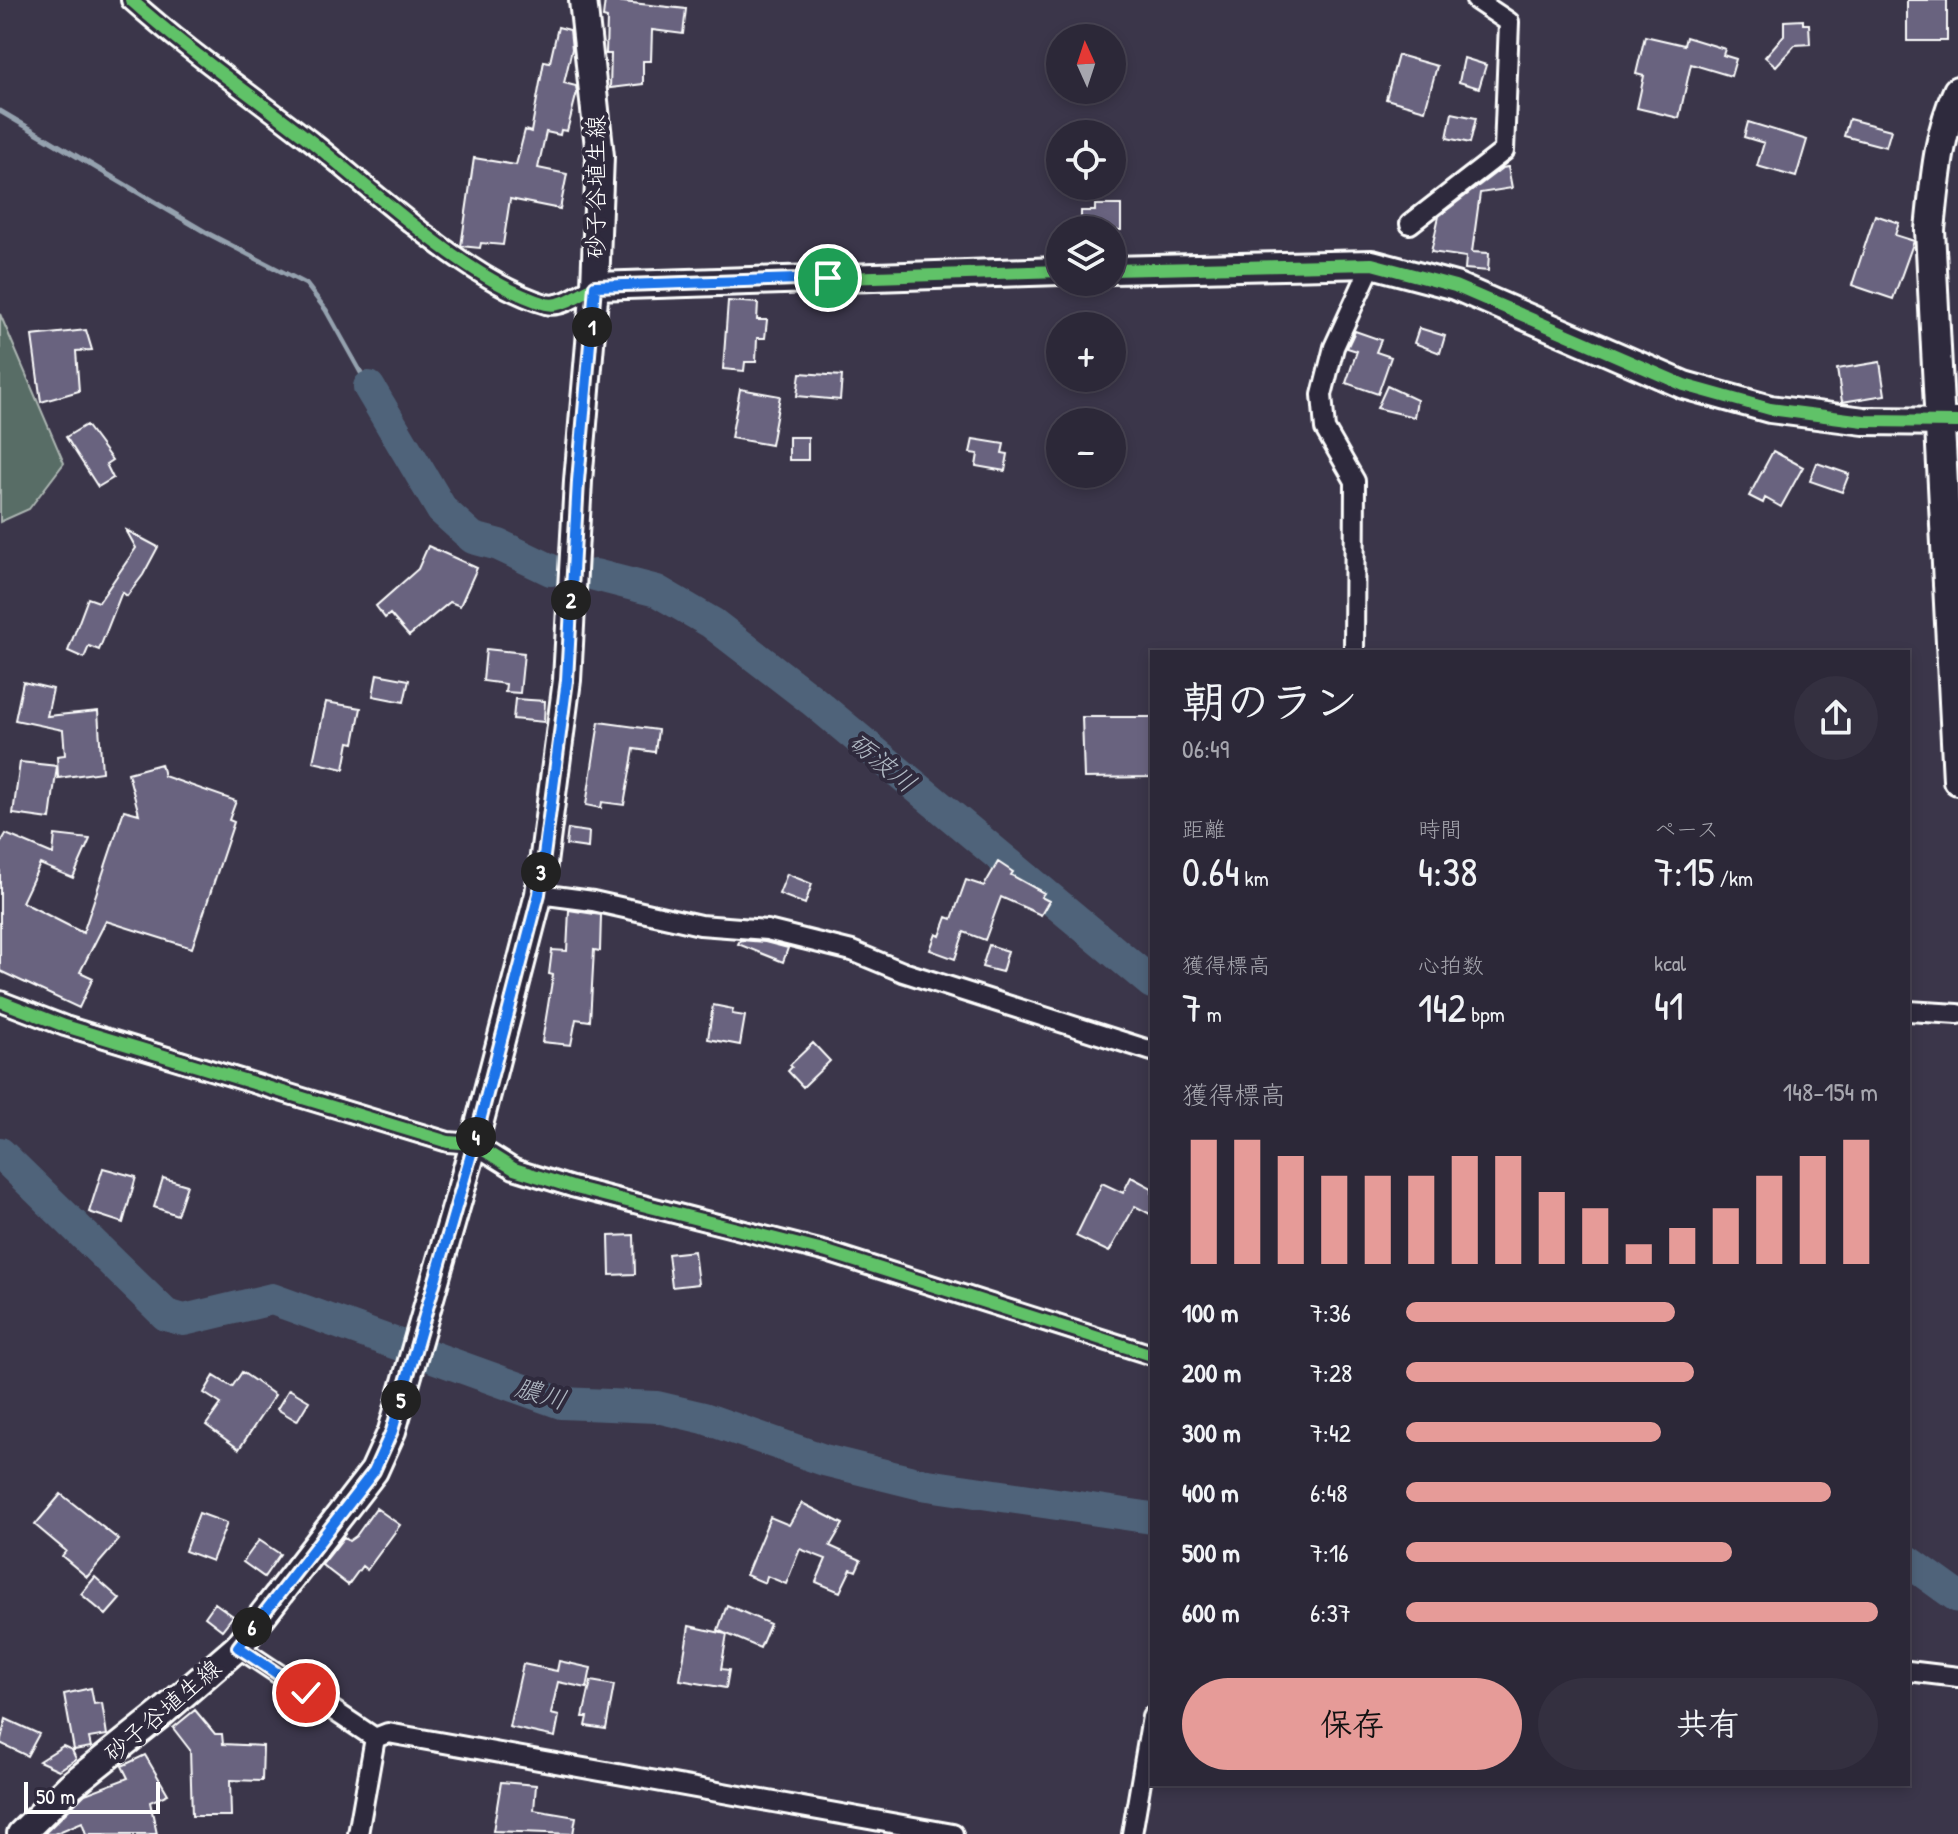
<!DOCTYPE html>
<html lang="ja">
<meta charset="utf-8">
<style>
:root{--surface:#2c2838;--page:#343040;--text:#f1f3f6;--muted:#a6a6ae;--line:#484453;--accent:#e69b98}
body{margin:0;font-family:"Patrick Hand","Klee One",sans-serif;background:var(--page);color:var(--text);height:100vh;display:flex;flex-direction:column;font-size:30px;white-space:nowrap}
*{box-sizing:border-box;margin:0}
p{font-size:26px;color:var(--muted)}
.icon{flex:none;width:44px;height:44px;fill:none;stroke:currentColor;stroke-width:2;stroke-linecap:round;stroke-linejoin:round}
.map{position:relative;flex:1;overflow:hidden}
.side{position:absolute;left:1150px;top:650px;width:760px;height:1136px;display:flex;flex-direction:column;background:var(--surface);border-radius:0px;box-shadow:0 4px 12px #0003,0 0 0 2px var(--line)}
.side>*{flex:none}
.needle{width:52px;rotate:357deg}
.buttons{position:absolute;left:1046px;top:24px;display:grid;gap:16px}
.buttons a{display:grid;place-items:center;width:80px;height:80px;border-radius:50%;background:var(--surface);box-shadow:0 4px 12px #0003,0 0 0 2px var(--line);font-size:40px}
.scale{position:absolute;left:24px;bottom:20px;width:136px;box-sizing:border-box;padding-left:8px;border:4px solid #fff;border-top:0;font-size:22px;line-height:28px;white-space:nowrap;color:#fff;-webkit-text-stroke:6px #2f2a3d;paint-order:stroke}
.pin{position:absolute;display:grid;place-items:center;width:68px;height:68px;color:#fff;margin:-34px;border:4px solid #fff;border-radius:50%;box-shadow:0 2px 8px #0007}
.km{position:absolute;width:40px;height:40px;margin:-20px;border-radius:50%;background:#222;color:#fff;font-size:22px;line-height:40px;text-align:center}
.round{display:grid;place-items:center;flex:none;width:84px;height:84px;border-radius:42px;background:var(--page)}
.overview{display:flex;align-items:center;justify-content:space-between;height:136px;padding:0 32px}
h1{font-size:44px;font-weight:600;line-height:60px}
.figures{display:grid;grid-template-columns:repeat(3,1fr);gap:12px;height:136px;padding:8px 32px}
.figures div{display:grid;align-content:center}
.figures b{font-size:40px;font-weight:600}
.figures small{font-size:22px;font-weight:400}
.figures p{font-size:22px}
.chart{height:224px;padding:16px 32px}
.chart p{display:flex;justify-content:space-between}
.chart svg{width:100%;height:144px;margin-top:8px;stroke:var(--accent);stroke-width:6}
.button{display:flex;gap:16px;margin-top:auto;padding:16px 32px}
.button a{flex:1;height:92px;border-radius:48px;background:var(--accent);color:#111;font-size:32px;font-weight:600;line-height:92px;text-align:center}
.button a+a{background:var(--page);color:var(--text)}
ul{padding:0 32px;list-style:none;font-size:26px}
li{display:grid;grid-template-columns:128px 96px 1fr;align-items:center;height:60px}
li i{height:20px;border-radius:10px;background:var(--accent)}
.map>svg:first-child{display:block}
</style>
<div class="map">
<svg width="1958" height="1834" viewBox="0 0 1958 1834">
<rect width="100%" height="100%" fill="#3b364a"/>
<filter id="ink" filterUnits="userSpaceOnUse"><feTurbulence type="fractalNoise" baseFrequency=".0125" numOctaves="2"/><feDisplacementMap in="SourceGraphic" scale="16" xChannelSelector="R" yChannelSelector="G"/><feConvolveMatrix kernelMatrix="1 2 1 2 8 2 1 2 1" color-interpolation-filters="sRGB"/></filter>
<g filter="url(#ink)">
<!-- green -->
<path fill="#596d66" stroke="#acb6b2" stroke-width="2" d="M 0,314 L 64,463 L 29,509 L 0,522 Z"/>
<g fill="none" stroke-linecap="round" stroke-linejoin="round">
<!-- stream -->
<path stroke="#95a2af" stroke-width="5" d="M 0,111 L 207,233 L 306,284 L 326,310 L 369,387"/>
<!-- river -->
<path stroke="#4f647a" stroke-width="32" d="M 369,387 L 442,510 L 473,538 L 499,545 L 551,570
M 595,575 L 657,591 L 712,623 L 812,700 L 1152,983
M 0,1153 L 166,1315 L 184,1320 L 272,1299 L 561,1403 L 657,1407 L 704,1418 L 824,1460 L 921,1484 L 1152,1518
M 1908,1561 L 1958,1597"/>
</g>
<!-- building -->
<path fill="#69647f" stroke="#fff" stroke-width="2" d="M 605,0 L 686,9 L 683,34 L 652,30 L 651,61 L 643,61 L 643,84 L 610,88 L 611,54 L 606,54 L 607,18 L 603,17 Z
M 1907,0 L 1947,0 L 1947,41 L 1907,41 Z
M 1803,20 L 1803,24 L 1809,24 L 1810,44 L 1795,45 L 1776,66 L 1765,57 L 1784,35 L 1784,21 Z
M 558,27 L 570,30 L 572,49 L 564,83 L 576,86 L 577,92 L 567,131 L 561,130 L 560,135 L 546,132 L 538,168 L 567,174 L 560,209 L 510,199 L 503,245 L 481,243 L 480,248 L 461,246 L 474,158 L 516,165 L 525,130 L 531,132 L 544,61 L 550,62 Z
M 1645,36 L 1684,45 L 1686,37 L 1725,49 L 1723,55 L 1736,59 L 1731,76 L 1691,64 L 1679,118 L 1637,108 L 1644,76 L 1636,74 Z
M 1398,55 L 1437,66 L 1425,110 L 1386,99 Z
M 1464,58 L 1486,65 L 1479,88 L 1459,82 Z
M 1452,113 L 1476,118 L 1470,143 L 1447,138 Z
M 1849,119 L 1891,130 L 1886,147 L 1844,136 Z
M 1748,122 L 1807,140 L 1796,177 L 1757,166 L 1764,143 L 1744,137 Z
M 1508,167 L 1512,188 L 1480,193 L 1472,252 L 1489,253 L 1488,271 L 1465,269 L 1466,257 L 1431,252 L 1439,216 L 1502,168 Z
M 1095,205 L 1121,205 L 1121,230 L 1081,230 L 1081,211 L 1095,211 Z
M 1875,215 L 1899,223 L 1895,235 L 1914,241 L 1893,299 L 1852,285 Z
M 728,301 L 758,303 L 757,320 L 767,320 L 765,338 L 757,338 L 756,362 L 745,362 L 744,371 L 723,369 Z
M 1419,328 L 1445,336 L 1440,353 L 1414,343 Z
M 86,330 L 92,350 L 76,351 L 79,391 L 41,402 L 32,336 Z
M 1355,331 L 1381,340 L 1376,352 L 1391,357 L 1378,394 L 1346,383 L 1357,351 L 1347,348 Z
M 1880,362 L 1885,395 L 1842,402 L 1837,369 Z
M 800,373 L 842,376 L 840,400 L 797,396 Z
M 1387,386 L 1417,400 L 1414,417 L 1377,408 Z
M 740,389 L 780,396 L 771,445 L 731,438 Z
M 86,425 L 112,460 L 106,464 L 113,478 L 98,487 L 66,437 Z
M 789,437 L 808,437 L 808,460 L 789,460 Z
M 973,439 L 1004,444 L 1002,453 L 1008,454 L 1005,471 L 976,466 L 978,454 L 970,453 Z
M 1773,451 L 1803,467 L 1781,507 L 1765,498 L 1763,503 L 1749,496 Z
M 1817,463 L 1849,474 L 1842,492 L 1810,481 Z
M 126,530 L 158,547 L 143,575 L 127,596 L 122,592 L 99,650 L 89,646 L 84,658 L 68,651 L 88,598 L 99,602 L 136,548 Z
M 428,546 L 477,568 L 460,606 L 450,602 L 409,636 L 390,614 L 385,618 L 376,606 L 418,569 Z
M 486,649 L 524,653 L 520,693 L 505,692 L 506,684 L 483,681 Z
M 377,674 L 409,680 L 404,702 L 373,696 Z
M 23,682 L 53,689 L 47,716 L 98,711 L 102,772 L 58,778 L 57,756 L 65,755 L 63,730 L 15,720 Z
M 515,699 L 545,701 L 544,722 L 513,719 Z
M 326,702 L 361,708 L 354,743 L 349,742 L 344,769 L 313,762 Z
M 1082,717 L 1152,717 L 1152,777 L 1084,778 Z
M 599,722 L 658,730 L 655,752 L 634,749 L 624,805 L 602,802 L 601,808 L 586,805 Z
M 20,762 L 57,766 L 50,819 L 13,814 Z
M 161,764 L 164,776 L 236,801 L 229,820 L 234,822 L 192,948 L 106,921 L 80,972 L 93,978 L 79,1008 L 0,971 L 0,844 L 6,834 L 53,854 L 55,835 L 90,839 L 73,878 L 40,864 L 22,902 L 83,933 L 124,810 L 139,814 L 128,773 Z
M 568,829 L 589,832 L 588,848 L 566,845 Z
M 998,862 L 1013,872 L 1011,875 L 1044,893 L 1041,897 L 1049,901 L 1041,915 L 1001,897 L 985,940 L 964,932 L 955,959 L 930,950 L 936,934 L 940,936 L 947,917 L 952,919 L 966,880 L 984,886 Z
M 787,874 L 812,884 L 805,904 L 779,894 Z
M 569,910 L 601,915 L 600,951 L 594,950 L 590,1021 L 576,1019 L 571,1045 L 542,1042 L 553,975 L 549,974 L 552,950 L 567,951 Z
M 740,940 L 765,942 L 788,948 L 783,962 L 738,944 Z
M 989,945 L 1008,951 L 1002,972 L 982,967 Z
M 713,1005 L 733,1009 L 732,1014 L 745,1016 L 740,1045 L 708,1039 Z
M 813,1043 L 830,1061 L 803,1087 L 788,1071 L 792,1067 L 790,1065 Z
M 103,1168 L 136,1177 L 123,1223 L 89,1212 Z
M 1131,1177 L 1152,1188 L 1152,1215 L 1135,1206 L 1109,1252 L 1076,1236 L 1102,1183 L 1123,1193 Z
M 163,1178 L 187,1185 L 177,1215 L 154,1207 Z
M 634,1235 L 635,1274 L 610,1275 L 609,1236 Z
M 694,1251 L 698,1284 L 672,1287 L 668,1254 Z
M 242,1372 L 275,1395 L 239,1449 L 206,1425 L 221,1404 L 204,1393 L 214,1376 L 232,1387 Z
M 289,1389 L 309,1401 L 297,1421 L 277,1409 Z
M 61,1494 L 119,1540 L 87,1577 L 62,1556 L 66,1551 L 35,1525 Z
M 802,1503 L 843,1524 L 830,1546 L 861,1560 L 856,1571 L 851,1569 L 840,1592 L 816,1582 L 826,1559 L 800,1549 L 786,1584 L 767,1576 L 765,1583 L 746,1575 L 770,1517 L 789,1525 Z
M 376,1508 L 400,1525 L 367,1570 L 362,1566 L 348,1585 L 322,1565 L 344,1537 L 349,1541 L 356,1536 Z
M 199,1513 L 227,1523 L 212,1561 L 185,1551 Z
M 259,1540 L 280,1554 L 264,1577 L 243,1562 Z
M 95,1577 L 120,1599 L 106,1615 L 81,1594 Z
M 215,1603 L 233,1616 L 222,1630 L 205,1617 Z
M 727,1605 L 770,1624 L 760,1648 L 727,1634 L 721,1669 L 729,1670 L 726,1688 L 680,1680 L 689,1626 L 726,1634 L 718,1630 Z
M 559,1661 L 591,1668 L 587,1688 L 558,1682 L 551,1714 L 559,1716 L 555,1737 L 509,1727 L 523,1664 L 557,1671 Z
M 591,1681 L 614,1685 L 606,1729 L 586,1726 L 588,1717 L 583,1717 Z
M 91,1688 L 94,1704 L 102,1703 L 107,1735 L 89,1738 L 91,1747 L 74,1750 L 64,1694 Z
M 195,1710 L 215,1734 L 222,1734 L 223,1744 L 263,1746 L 262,1781 L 230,1780 L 231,1816 L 192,1816 L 190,1750 L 173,1728 Z
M 6,1719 L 39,1734 L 27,1756 L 0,1743 Z
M 63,1746 L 72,1750 L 76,1759 L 59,1770 L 39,1761 Z
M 145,1755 L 168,1794 L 150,1802 L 157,1834 L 86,1834 L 82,1822 L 54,1834 L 44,1834 L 85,1794 L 128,1778 L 122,1766 Z
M 501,1782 L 536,1785 L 534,1810 L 576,1817 L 573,1834 L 493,1831 Z"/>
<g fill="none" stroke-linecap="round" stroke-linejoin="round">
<defs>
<path id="street" d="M 131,0 C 188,51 252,95 312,142 C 374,191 471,283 546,304 C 562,308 581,293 595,286
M 1410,224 L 1504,151 L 1509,22 L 1476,0
M 1354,652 L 1355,481 L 1325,429 L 1322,395 L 1334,347 L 1372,264
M 539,894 L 593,901 L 700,925 L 767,930 L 852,951 L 903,972 L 1152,1051
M 0,1001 L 65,1026 L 448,1142 L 474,1144 L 514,1169 L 572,1187 L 827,1252 L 1152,1355
M 1908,1011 L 1958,1014
M 238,1647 L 375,1738
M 1908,1671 L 1958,1677
M 375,1738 L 388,1733 L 953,1834
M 358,1834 L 375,1738
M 1132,1834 L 1152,1717"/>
<path id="secondary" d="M 1112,270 L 1372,264 L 1455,286 L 1684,385 L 1770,409 L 1864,421 L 1958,422
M 595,286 L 1060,271
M 21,1834 L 70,1786 L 163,1712 L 238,1647 L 374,1471 L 392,1431 L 474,1144 L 539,894 L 567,680 L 578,481 L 595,286 L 600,156 L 583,0"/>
<path id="primary" d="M 1958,91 C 1938,134 1935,183 1930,230 L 1958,780"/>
</defs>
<!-- street casing -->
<use href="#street" stroke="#fff" stroke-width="24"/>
<!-- secondary casing -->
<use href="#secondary" stroke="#fff" stroke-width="32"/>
<!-- primary casing -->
<use href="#primary" stroke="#fff" stroke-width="34"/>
<!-- street -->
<use href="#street" stroke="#2f2a3d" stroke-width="18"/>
<!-- secondary -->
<use href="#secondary" stroke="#2f2a3d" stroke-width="26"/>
<!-- primary -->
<use href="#primary" stroke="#2f2a3d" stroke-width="28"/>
<defs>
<path id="cycleway" d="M 131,0 C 188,51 252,95 312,142 C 374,191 471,283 546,304 C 562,308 581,293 595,286 L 1060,271
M 1112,270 L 1372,264 L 1455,286 L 1684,385 L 1770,409 L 1864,421 L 1958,422
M 0,1001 L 65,1026 L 448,1142 L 474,1144 L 514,1169 L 572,1187 L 827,1252 L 1152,1355"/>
</defs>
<!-- cycleway casing -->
<use href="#cycleway" stroke="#2f2a3d" stroke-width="17"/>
<!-- cycleway -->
<use href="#cycleway" stroke="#61c268" stroke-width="12"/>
</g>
</g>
<g fill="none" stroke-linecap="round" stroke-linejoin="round" filter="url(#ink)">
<defs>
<path id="route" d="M 306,1693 L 238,1647 L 374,1471 L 392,1431 L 474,1144 L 539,894 L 567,680 L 578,481 L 595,286 L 828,278"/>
</defs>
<!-- route casing -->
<use href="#route" stroke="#fff" stroke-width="16"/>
<!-- route -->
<use href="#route" stroke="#1a73e8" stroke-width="10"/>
</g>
<g text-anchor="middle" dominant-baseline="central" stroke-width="8" stroke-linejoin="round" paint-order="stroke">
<!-- street labels -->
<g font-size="24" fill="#fff" stroke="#2f2a3d">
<text transform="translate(595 187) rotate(-90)">砂子谷埴生線</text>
<text transform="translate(162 1710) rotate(-40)">砂子谷埴生線</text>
</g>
<!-- water labels -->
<g font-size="26" font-style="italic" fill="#b0b9c3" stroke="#2f2a3d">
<text transform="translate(883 762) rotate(39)">砺波川</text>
<text transform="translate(541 1393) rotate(16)">膿川</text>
</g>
</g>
</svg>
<div class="buttons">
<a><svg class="needle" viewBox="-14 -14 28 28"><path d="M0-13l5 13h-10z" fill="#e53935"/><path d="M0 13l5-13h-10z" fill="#a6a6ae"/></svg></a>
<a><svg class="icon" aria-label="locate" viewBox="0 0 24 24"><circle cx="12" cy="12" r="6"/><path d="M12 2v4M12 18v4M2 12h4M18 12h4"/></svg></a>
<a><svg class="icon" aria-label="layers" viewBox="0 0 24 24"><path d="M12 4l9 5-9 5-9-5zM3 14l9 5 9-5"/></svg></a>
<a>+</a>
<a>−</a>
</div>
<div class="scale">50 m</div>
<div class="pin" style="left:828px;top:278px;background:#1e9e55"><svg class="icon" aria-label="arrive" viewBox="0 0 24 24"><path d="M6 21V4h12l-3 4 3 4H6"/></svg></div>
<div class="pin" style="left:306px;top:1693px;background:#d93025"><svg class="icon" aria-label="check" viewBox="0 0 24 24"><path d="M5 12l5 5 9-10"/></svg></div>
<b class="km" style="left:592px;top:327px">1</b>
<b class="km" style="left:571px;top:600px">2</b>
<b class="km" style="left:541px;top:872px">3</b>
<b class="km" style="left:476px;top:1137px">4</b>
<b class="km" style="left:401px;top:1400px">5</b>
<b class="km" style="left:252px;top:1627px">6</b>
<section class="side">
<div class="overview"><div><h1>朝のラン</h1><p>06:49</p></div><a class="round"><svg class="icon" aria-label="share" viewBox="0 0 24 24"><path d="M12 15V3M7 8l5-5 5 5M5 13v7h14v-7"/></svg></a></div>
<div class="figures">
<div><p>距離</p><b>0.64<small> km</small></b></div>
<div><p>時間</p><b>4:38</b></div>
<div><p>ペース</p><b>7:15<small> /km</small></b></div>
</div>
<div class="figures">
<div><p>獲得標高</p><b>7<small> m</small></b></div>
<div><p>心拍数</p><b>142<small> bpm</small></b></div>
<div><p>kcal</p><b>41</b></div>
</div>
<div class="chart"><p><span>獲得標高</span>148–154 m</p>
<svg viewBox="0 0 160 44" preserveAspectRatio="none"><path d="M5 44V6M15 44V6M25 44V11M35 44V17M45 44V17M55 44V17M65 44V11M75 44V11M85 44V22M95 44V27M105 44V38M115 44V33M125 44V27M135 44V17M145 44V11M155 44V6"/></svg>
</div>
<ul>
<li><b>100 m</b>7:36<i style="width:57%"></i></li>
<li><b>200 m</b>7:28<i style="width:61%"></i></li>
<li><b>300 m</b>7:42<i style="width:54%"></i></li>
<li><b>400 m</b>6:48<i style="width:90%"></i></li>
<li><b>500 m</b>7:16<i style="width:69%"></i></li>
<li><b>600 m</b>6:37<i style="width:100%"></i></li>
</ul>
<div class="button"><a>保存</a><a>共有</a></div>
</section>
</div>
